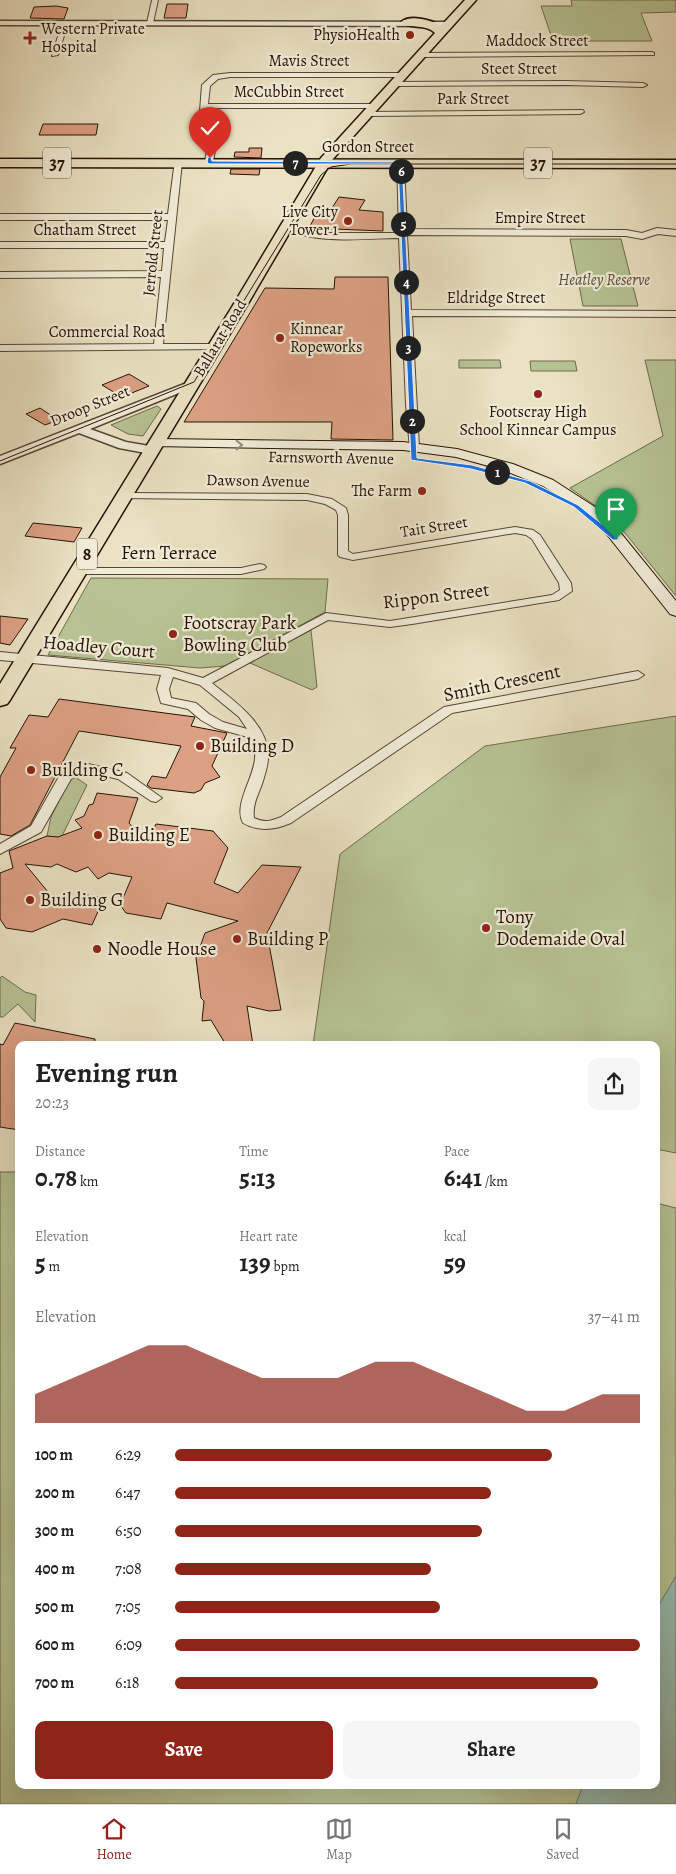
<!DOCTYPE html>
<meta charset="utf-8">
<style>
:root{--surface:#fff;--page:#f6f6f6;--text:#222;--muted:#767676;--line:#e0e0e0;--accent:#8f2418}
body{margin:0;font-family:Alegreya,serif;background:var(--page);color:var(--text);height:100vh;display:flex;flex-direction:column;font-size:19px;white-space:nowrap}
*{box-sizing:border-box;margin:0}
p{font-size:16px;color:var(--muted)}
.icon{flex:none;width:28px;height:28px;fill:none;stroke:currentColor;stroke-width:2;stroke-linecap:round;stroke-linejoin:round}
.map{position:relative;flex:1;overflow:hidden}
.sheet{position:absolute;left:15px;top:1041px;width:645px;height:748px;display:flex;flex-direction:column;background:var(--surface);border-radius:10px;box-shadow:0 5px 20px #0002}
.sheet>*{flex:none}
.pin{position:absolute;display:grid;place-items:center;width:42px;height:42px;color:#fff;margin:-51px -21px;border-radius:50% 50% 50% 0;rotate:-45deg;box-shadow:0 0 5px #0007}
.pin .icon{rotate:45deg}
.km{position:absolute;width:25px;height:25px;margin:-12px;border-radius:50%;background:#222;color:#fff;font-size:14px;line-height:25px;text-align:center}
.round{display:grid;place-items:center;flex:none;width:52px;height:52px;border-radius:10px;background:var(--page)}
.headline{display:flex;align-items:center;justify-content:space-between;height:85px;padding:0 20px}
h1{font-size:28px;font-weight:700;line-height:38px}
.figures{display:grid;grid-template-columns:repeat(3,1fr);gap:8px;height:85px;padding:5px 20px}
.figures div{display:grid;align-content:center}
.figures b{font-size:25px;font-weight:700}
.figures small{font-size:14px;font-weight:400}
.figures p{font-size:14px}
.chart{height:140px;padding:10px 20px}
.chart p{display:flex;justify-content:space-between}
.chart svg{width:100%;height:90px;margin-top:5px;fill:var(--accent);opacity:.7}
.action{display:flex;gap:10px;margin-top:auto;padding:10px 20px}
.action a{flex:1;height:58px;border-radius:10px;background:var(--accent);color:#fff;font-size:20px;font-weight:700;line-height:58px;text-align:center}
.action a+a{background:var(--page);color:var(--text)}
ul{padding:0 20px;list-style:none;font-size:16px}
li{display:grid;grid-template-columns:80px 60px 1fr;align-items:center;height:38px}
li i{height:12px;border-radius:6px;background:var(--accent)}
.tabs{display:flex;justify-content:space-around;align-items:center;height:70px;border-top:1px solid var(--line);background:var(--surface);font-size:14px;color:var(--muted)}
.tabs a{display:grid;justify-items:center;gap:2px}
.tabs .on{color:var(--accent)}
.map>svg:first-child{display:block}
</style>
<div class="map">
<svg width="676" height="1804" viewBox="0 0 676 1804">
<rect width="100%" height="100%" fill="#eae2c3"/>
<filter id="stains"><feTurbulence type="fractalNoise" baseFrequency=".004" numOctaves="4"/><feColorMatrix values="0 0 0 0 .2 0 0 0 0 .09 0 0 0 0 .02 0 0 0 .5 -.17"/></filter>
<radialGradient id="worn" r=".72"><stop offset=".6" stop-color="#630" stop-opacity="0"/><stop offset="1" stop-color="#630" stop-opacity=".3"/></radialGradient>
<!-- green -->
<path fill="#b7c394" stroke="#6e6b4c" d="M 571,0 L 676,0 L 676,12 L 641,13 L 652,41 L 553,41 L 541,6 L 572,6 Z
M 570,239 L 621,239 L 638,306 L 583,306 Z
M 459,360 L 500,360 L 501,368 L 459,368 Z
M 645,360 L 676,360 L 676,596 L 625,533 L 597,507 L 570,488 L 663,436 Z
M 530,361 L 575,361 L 577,371 L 531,371 Z
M 157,406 L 161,409 L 143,436 L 128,434 L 111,425 Z
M 91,578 L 328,579 L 325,612 L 225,666 L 200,668 L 48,655 Z
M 311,630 L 317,687 L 312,690 L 250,663 Z
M 676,716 L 676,1153 L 656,1149 L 656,1045 L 313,1045 L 340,854 L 485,746 Z
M 72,775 L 87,785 L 61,838 L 47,836 L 51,817 Z
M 2,976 L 25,992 L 36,995 L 35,1022 L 18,1004 L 3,1017 L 0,1017 L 0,978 Z
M 0,1172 L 19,1172 L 19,1785 L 597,1785 L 590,1804 L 0,1804 Z
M 656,1203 L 676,1208 L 676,1602 L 656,1628 Z"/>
<!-- water -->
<path fill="#98beb2" stroke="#6a7a6c" d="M 676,1576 L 676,1804 L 576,1804 L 583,1785 L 656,1785 L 656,1610 Z"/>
<!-- building -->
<path fill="#dca084" stroke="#261304" d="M 167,4 L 188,4 L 186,18 L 164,18 Z
M 56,6 L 68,8 L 64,19 L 30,18 L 34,7 Z
M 43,124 L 98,124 L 96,135 L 39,135 Z
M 249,148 L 262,148 L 261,158 L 234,157 L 235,152 L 249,152 Z
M 231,169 L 260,169 L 259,175 L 230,174 Z
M 339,197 L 365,200 L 359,210 L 383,212 L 383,231 L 309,228 L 320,207 L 332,208 Z
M 335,277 L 388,277 L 393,440 L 331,439 L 332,422 L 184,422 L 265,288 L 334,289 Z
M 129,374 L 149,386 L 122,397 L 102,385 Z
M 40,408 L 58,420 L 45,425 L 26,414 Z
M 33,523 L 82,528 L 74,542 L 25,536 Z
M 0,616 L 28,619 L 10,645 L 0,643 Z
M 59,699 L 195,717 L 191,726 L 227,733 L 212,766 L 220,777 L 205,783 L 201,790 L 194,793 L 151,788 L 147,785 L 152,776 L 166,778 L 181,746 L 79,731 L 30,825 L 11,836 L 0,834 L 0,777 L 16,748 L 10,748 L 29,715 L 48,717 Z
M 97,793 L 138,798 L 129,823 L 147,843 L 156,824 L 213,831 L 228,848 L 214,883 L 238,893 L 262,865 L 301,867 L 267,933 L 281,1010 L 269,1011 L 247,1006 L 253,1045 L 226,1045 L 211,1020 L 202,1021 L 204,1001 L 201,998 L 196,958 L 205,933 L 238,921 L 167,903 L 161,919 L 126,913 L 120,905 L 132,877 L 109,873 L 98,879 L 88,867 L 76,872 L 57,864 L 51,867 L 25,864 L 53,898 L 65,901 L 81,894 L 104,898 L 92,925 L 63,919 L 32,932 L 6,928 L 0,919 L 0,873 L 13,868 L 9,851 L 47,836 L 58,837 L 82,828 L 75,820 L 84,816 L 89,805 L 93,804 Z
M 15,1023 L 95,1039 L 95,1045 L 19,1045 L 19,1130 L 0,1127 L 0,1044 L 3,1045 Z"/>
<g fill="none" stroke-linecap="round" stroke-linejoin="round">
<defs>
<path id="minor" d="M 152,0 L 158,0 L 153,23 L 150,25 L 147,23 Z
M 65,21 L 68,23 L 58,55 L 52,56 L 62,23 Z
M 652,52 L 654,53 L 654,55 L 421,57 L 417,55 L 421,53 Z
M 230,73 L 403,73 L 407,75 L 403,77 L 230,77 L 218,79 L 210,86 L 208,104 L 375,104 L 379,106 L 375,108 L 208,108 L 217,137 L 213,162 L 209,164 L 205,162 L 209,137 L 200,111 L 202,85 L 213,75 Z
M 566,81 L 643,83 L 647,85 L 643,87 L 566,85 L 395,86 L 391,84 L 395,82 Z
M 583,110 L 584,112 L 580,114 L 367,116 L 363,114 L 367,112 Z
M 175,160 L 182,162 L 163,344 L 215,344 L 218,345 L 218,349 L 0,351 L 0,345 L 154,344 L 161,277 L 0,278 L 0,272 L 162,271 L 164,248 L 0,248 L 0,242 L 165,242 L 168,220 L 0,220 L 0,214 L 168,214 Z
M 397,161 L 404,163 L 407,229 L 626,230 L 642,233 L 657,228 L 676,230 L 676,236 L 658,234 L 642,239 L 626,236 L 407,235 L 411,310 L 676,311 L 676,317 L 412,316 L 419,447 L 418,449 L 410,449 L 406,405 L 399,238 C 371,238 304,246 284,225 L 288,222 L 298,228 L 324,233 L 399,233 Z
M 124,493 L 307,494 L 332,499 L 346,508 L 348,515 L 348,551 L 353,554 L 515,527 L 533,530 L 540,535 L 571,583 L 572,591 L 559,600 L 412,624 L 390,627 L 328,620 L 212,683 C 234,701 270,725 268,758 C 268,765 265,774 263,781 C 259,794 252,804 254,818 C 264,823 272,821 281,817 L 444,707 L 638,671 L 644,675 L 638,679 L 452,713 L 291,823 C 274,830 259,832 243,823 C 233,805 254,778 255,758 C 256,752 253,744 251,738 L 215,728 L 201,720 L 188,709 L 161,703 L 157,689 L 161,675 L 0,660 L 0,652 L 168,668 L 203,678 L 326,613 L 390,621 L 552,595 L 560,590 L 559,583 L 532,539 L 526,535 L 515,533 L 353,560 L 340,557 L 338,555 L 338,515 L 336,510 L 325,504 L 307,500 L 120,498 L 119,496 L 120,494 ZM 173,677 L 200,685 L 239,717 L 247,729 L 223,722 L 209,714 L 196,703 L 171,698 L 169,689 Z
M 260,564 L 264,565 L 266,567 L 264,569 L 241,574 L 77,574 L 71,571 L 77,568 L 241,568 Z
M 84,763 L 127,773 L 162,798 L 156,802 L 151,801 L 118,779 L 85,771 L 71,779 L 41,832 L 0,854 L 0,844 L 31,826 L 61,773 Z"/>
<path id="tertiary" d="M 0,21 L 449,22 L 453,24 L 449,26 L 0,25 Z
M 192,381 L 196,382 L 198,384 L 196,386 L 90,429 L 126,442 L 155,447 L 157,450 L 155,453 L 151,454 L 119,448 L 79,433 L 0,464 L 0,456 Z"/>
<path id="secondary" d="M 156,439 L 403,442 L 457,449 L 513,464 L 553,480 L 598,509 L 615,526 L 676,601 L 676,616 L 670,614 L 605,532 L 588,515 L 543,486 L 503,470 L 456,457 L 403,450 L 151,446 L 149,443 L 151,440 Z"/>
<path id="primary" d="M 0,159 L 676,160 L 676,168 L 0,167 Z"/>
<path id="trunk" d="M 465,0 L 476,0 L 332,160 L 246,307 L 10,700 L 7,704 L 0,706 L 0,684 L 232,307 L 321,158 L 435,33 C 425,23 411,30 401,22 C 410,14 432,20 441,26 Z"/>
</defs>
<!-- minor casing -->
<use href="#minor" stroke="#574734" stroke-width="2"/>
<!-- tertiary casing -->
<use href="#tertiary" stroke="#574734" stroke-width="3"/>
<!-- secondary casing -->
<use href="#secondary" stroke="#261304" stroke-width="2"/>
<!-- primary casing -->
<use href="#primary" stroke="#261304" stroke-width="3"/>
<!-- trunk casing -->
<use href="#trunk" stroke="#261304" stroke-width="3"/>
<!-- minor -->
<use href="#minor" fill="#f1ecd8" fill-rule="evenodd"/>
<!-- tertiary -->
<use href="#tertiary" fill="#f1ecd8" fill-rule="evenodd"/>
<!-- secondary -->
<use href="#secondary" fill="#f1ecd8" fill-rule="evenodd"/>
<!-- primary -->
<use href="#primary" fill="#eae2c3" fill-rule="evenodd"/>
<!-- trunk -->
<use href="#trunk" fill="#eae2c3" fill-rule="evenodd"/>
<!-- tram -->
<path stroke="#261304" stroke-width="1" d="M 0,461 L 194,382 L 321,175 L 331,167 L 351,164 L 676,164"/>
</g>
<!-- one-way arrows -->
<defs><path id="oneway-chevron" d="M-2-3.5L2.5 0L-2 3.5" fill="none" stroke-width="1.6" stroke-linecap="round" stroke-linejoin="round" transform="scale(1.25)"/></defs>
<use stroke="#968a79" href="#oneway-chevron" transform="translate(239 445)"/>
<!-- route -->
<path fill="#1a73e8" stroke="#fff" d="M 208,157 L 211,157 L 212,161 L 402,162 L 417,458 L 472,465 L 530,481 L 578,505 L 618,537 L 618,540 L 613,540 L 574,507 L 525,483 L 471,469 L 411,460 L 398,164 L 209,164 L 207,162 Z"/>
<!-- markers -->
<g fill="#8f2418" stroke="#f1ecd8" stroke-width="2">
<circle cx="410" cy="35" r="5"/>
<path d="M27.5 30.5h5v5h5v5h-5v5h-5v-5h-5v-5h5z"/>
<circle cx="348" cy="221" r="5"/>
<circle cx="280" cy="338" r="5"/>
<circle cx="538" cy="394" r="5"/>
<circle cx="422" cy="491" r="5"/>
<circle cx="173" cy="634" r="5"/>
<circle cx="200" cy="746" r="5"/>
<circle cx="31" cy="770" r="5"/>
<circle cx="98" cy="835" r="5"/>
<circle cx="30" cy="900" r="5"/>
<circle cx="486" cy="928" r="5"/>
<circle cx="237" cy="939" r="5"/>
<circle cx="97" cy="949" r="5"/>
</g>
<g text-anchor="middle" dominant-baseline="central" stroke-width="4.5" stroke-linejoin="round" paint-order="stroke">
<!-- far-poi labels -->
<g font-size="16" fill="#261304" stroke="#f1ecd8" text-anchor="end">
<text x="41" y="29" text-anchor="start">Western Private<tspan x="41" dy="18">Hospital</tspan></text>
<text x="400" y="35">PhysioHealth</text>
<text x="338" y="212">Live City<tspan x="338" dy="18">Tower 1</tspan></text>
<text x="290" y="329" text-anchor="start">Kinnear<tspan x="290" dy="18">Ropeworks</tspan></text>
<text x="538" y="412" text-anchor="middle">Footscray High<tspan x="538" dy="18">School Kinnear Campus</tspan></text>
<text x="412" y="491">The Farm</text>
</g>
<!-- far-street labels -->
<g font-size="16" fill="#261304" stroke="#f1ecd8">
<text x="537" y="41">Maddock Street</text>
<text x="309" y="61">Mavis Street</text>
<text x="519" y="69">Steet Street</text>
<text x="289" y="92">McCubbin Street</text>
<text x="473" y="99">Park Street</text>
<text x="368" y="147">Gordon Street</text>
<text x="540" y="218">Empire Street</text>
<text x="85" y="230">Chatham Street</text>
<text transform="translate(153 253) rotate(-84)">Jerrold Street</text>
<text x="496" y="298">Eldridge Street</text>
<text x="107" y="332">Commercial Road</text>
<text transform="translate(220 338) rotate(-59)">Ballarat Road</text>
<text transform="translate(90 406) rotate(-22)">Droop Street</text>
<text transform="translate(331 458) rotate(1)">Farnsworth Avenue</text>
<text transform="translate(258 481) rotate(1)">Dawson Avenue</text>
<text transform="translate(434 527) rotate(-9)">Tait Street</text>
</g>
<!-- far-park labels -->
<g font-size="16" font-style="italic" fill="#595136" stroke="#f1ecd8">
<text x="604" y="280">Heatley Reserve</text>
</g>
<!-- shield labels -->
<g fill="#f1ecd8" stroke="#635444" stroke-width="1">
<rect x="43" y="147.5" width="28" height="31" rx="4"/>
<rect x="524" y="147.5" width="28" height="31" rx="4"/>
<rect x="77" y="538.5" width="20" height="31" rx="4"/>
</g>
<g font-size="18" font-weight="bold" fill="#261304">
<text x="57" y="163">37</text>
<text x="538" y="163">37</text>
<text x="87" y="554">8</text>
</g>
<!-- street labels -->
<g font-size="19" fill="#261304" stroke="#f1ecd8">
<text x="169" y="553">Fern Terrace</text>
<text transform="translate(436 596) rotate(-7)">Rippon Street</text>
<text transform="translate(99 647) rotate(5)">Hoadley Court</text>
<text transform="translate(502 683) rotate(-12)">Smith Crescent</text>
</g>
<!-- poi labels -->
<g font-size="19" fill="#261304" stroke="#f1ecd8" text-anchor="start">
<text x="183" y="623">Footscray Park<tspan x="183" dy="22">Bowling Club</tspan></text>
<text x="210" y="746">Building D</text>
<text x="41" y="770">Building C</text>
<text x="108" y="835">Building E</text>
<text x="40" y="900">Building G</text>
<text x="496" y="917">Tony<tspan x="496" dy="22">Dodemaide Oval</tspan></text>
<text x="247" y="939">Building P</text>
<text x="107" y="949">Noodle House</text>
</g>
</g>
<rect width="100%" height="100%" filter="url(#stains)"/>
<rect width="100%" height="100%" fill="url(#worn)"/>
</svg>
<div class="pin" style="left:616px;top:539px;background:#1e9e55"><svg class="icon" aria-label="arrive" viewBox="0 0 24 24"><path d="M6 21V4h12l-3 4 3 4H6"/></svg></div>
<div class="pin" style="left:210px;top:158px;background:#d93025"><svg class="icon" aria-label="check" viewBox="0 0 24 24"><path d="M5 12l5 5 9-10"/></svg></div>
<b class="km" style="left:497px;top:472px">1</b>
<b class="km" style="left:412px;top:421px">2</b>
<b class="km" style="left:408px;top:348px">3</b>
<b class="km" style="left:406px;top:282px">4</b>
<b class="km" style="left:403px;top:224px">5</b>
<b class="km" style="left:401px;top:171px">6</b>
<b class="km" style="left:295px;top:163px">7</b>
<section class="sheet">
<div class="headline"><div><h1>Evening run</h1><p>20:23</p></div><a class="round"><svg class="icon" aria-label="share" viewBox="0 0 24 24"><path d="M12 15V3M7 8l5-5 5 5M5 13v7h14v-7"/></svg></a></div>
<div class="figures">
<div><p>Distance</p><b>0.78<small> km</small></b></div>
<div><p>Time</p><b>5:13</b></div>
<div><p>Pace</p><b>6:41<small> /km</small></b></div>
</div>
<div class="figures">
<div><p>Elevation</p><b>5<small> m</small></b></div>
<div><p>Heart rate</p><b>139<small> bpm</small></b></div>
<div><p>kcal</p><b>59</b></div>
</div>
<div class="chart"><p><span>Elevation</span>37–41 m</p>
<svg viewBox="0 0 160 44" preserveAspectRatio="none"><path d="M0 44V30L10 22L20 14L30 6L40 6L50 14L60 22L70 22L80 22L90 14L100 14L110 22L120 30L130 38L140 38L150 30L160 30V44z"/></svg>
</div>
<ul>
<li><b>100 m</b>6:29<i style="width:81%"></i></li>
<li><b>200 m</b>6:47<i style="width:68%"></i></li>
<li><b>300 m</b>6:50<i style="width:66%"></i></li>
<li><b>400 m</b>7:08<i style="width:55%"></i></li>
<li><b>500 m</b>7:05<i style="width:57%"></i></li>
<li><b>600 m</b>6:09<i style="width:100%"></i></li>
<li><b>700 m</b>6:18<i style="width:91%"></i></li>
</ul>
<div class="action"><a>Save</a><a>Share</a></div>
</section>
</div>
<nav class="tabs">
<a class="on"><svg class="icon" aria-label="home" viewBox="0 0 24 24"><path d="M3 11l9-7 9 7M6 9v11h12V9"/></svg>Home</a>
<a><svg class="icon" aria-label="map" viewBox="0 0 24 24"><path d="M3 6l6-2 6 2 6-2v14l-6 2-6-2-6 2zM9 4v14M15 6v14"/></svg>Map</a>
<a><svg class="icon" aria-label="saved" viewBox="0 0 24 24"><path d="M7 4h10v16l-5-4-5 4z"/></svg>Saved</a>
</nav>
